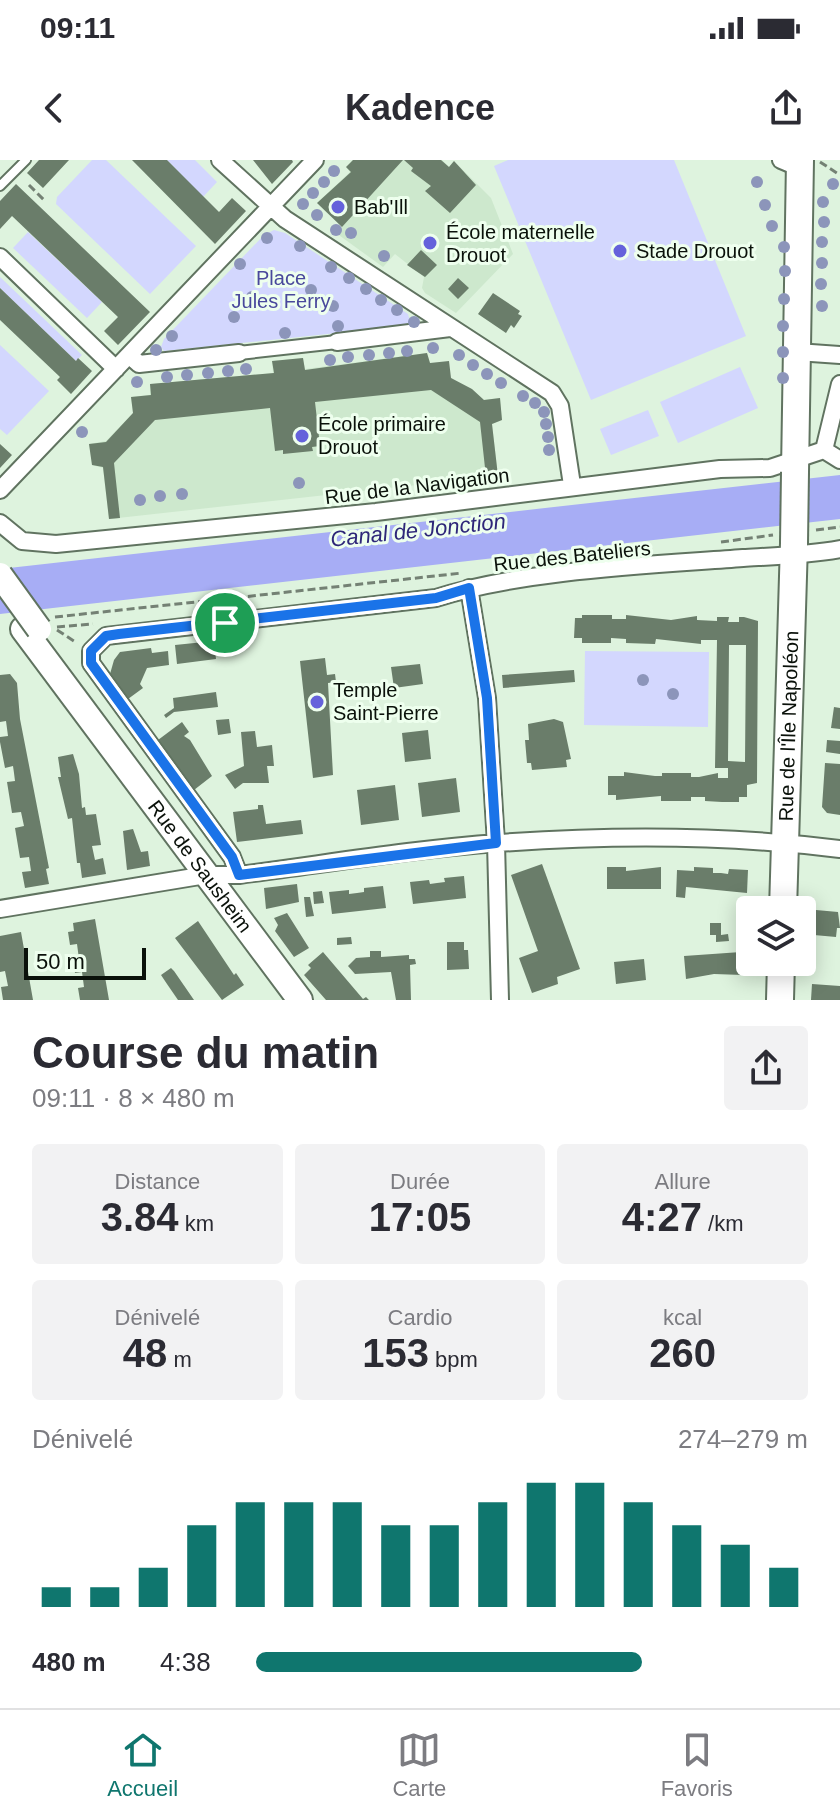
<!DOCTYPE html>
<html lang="fr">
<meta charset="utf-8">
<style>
:root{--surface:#fff;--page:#f2f2f3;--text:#2b2b33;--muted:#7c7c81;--line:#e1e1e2;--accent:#0f766e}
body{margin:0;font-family:Helvetica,sans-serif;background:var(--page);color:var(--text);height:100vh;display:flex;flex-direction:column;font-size:30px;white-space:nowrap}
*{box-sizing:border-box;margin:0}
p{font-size:26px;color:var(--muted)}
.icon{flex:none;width:44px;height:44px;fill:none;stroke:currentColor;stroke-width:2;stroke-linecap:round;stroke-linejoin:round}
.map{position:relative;height:840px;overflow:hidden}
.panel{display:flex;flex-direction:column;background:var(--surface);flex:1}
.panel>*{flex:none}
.controls{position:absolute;left:736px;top:736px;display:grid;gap:16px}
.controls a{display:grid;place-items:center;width:80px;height:80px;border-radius:8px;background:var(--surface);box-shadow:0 4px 20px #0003;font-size:40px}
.scale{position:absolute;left:24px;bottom:20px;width:122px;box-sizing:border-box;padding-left:8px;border:4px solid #0a110a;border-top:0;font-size:22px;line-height:28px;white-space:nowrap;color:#0a110a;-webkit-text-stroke:6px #efe;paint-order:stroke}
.pin{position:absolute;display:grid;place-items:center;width:68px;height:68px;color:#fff;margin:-34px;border:4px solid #fff;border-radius:50%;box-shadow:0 2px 8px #0007}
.round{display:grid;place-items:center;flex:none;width:84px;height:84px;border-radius:8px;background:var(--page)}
.head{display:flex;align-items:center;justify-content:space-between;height:136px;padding:0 32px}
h1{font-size:44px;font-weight:800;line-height:60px}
.stats{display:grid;grid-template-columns:repeat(3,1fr);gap:12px;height:136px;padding:8px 32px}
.stats div{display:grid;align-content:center;border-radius:8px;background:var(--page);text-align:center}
.stats b{font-size:40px;font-weight:800}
.stats small{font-size:22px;font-weight:400}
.stats p{font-size:22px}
.chart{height:224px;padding:16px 32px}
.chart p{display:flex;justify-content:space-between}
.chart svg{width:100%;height:144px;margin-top:8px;stroke:var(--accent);stroke-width:6}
ul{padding:0 32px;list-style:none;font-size:26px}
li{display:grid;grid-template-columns:128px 96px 1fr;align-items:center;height:60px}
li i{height:20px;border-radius:10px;background:var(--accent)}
.status{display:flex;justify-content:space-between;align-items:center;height:56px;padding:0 40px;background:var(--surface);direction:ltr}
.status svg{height:22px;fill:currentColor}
header{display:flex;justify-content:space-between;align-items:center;height:104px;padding:0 32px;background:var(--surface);font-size:36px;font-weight:800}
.tabs{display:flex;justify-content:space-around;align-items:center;height:112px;border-top:2px solid var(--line);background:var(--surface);font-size:22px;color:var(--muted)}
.tabs a{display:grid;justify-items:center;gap:4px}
.tabs .current{color:var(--accent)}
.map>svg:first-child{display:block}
</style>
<div class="status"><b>09:11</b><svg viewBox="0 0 49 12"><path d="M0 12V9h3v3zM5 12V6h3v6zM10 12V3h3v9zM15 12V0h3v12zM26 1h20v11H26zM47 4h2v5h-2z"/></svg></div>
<header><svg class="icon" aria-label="back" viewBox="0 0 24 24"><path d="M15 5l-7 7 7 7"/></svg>Kadence<svg class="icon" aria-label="share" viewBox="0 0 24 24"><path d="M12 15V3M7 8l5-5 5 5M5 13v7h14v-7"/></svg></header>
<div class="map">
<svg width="840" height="840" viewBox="0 0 840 840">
<rect width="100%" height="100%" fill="#def3de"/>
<!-- built -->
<path fill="#cde8cd" d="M 353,0 L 442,0 L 449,7 L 454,1 L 491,38 L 513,94 L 456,153 L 425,133 L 422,128 L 424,117 L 395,94 L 383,107 L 336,73 L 342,67 L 317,43 L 350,12 L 346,7 Z
M 427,193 L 430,203 L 483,240 L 500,238 L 502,260 L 492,264 L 498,316 L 109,359 L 103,308 L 92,305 L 89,284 L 106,281 L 133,253 L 131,237 L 150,235 L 150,224 L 273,213 L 272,201 L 303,198 L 305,209 Z"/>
<!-- green -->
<path fill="#d3d7fe" d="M 92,0 L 106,0 L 196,86 L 150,134 L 56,44 L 57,37 Z
M 167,0 L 195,0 L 217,22 L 203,37 Z
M 508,0 L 674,0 L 746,176 L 591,240 L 494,6 Z
M 274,70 L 285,73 L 408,154 L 410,161 L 404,166 L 164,191 L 161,187 L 164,179 L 264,75 Z
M 28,72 L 102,142 L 87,158 L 13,88 Z
M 0,117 L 82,195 L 76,201 L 0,128 Z
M 0,185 L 49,231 L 7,275 L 0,269 Z
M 740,207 L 758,248 L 678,283 L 660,242 Z
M 648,250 L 659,276 L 611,295 L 600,269 Z
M 585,491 L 709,492 L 708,567 L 584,565 Z"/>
<!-- water -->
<path fill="#a7adf5" d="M 840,315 L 840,359 L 0,454 L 0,409 Z"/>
<!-- building -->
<path fill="#6a7d6a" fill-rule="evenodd" d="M 39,0 L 69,0 L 43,28 L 27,13 Z
M 132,0 L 167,0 L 219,52 L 232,38 L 246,51 L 215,84 Z
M 253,0 L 292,0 L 293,2 L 272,24 Z
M 353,0 L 403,0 L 342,67 L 317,43 L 351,12 L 346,7 Z
M 404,0 L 441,0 L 449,7 L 454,1 L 476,25 L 450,53 L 425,31 L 431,26 L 411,11 L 413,8 Z
M 16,24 L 150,152 L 118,185 L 104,171 L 118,157 L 12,56 L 0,69 L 0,41 Z
M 421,90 L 437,105 L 425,117 L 407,105 Z
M 458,118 L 469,128 L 458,139 L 448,129 Z
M 0,128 L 76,201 L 78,198 L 92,211 L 71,234 L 57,220 L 60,217 L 0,160 Z
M 493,133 L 520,151 L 518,154 L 522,156 L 514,168 L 511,165 L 506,173 L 478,154 Z
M 427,193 L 430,203 L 449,201 L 451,218 L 472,229 L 484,240 L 500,238 L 502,260 L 492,264 L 498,316 L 486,317 L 480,262 L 431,230 L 315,242 L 320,286 L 312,287 L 313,291 L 283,294 L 283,290 L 275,291 L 270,248 L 155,260 L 114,303 L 120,358 L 109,359 L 103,307 L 92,305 L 89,284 L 106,282 L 133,253 L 131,237 L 151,235 L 150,224 L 274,213 L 272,201 L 303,198 L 305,210 Z
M 0,284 L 12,295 L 0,308 Z
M 582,455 L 612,455 L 612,459 L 626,459 L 626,455 L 671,460 L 697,456 L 697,460 L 717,461 L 717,457 L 729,457 L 728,462 L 739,462 L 739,457 L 744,457 L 758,461 L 757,623 L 747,625 L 747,637 L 739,637 L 739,642 L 722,642 L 705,641 L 705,637 L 691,637 L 691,641 L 661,641 L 661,636 L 616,640 L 616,635 L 608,635 L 608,616 L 624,616 L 624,612 L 655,616 L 662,616 L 662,613 L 691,613 L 691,617 L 699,617 L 718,613 L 718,618 L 728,618 L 728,608 L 715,608 L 717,480 L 701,480 L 701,484 L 656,479 L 655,484 L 626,483 L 626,479 L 611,478 L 611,483 L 582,483 L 582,478 L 574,478 L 575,458 L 582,458 ZM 729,485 L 746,485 L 745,602 L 728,601 Z
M 214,481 L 216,499 L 177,504 L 175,485 Z
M 151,488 L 152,493 L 168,491 L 169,505 L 147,508 L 140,524 L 143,528 L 128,539 L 110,514 L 114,500 L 120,492 Z
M 325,498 L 327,515 L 335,514 L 336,522 L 328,523 L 333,615 L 313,618 L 300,501 Z
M 420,504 L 423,524 L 394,528 L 391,507 Z
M 574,510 L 575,522 L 503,528 L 502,515 Z
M 10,514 L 17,523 L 20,559 L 49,708 L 46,709 L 49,724 L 25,728 L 22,712 L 31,711 L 29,697 L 20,698 L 15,668 L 24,666 L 21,652 L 12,653 L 7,622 L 15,621 L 14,613 L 13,606 L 5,608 L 0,582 L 0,577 L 8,576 L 6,561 L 0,562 L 0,515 Z
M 216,532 L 218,547 L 174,552 L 166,558 L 164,555 L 174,548 L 173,538 Z
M 834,547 L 840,548 L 840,569 L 831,568 Z
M 229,559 L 231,573 L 218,575 L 216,560 Z
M 554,559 L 563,562 L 571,599 L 566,600 L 567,607 L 532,610 L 531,603 L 527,603 L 525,580 L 529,580 L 528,564 Z
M 182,562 L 189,572 L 184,576 L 190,580 L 212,616 L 194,630 L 158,580 Z
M 428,570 L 431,599 L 405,602 L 402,573 Z
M 255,571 L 257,587 L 272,585 L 274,606 L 267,606 L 269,623 L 243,623 L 235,629 L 225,615 L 244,606 L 241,572 Z
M 827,580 L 840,581 L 840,594 L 826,592 Z
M 73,594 L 79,614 L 82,648 L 85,647 L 86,655 L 96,654 L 101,685 L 92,686 L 95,700 L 103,698 L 106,714 L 82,718 L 80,703 L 77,703 L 72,658 L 68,659 L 58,617 L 61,617 L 58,597 Z
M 825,603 L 840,604 L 840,655 L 827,653 L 822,647 Z
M 456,618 L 460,652 L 422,657 L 418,623 Z
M 395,625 L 399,660 L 361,665 L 357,630 Z
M 258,645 L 263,645 L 266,664 L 301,660 L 303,674 L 237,682 L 233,652 L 258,649 Z
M 133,669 L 141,692 L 148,691 L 150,706 L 127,710 L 123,671 Z
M 542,704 L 580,809 L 557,817 L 558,824 L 532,833 L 519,798 L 538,791 L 511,715 Z
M 607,707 L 626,707 L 626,711 L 661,707 L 661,729 L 607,729 Z
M 694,707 L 713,708 L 713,713 L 721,713 L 728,714 L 729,709 L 748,710 L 747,733 L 686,727 L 685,738 L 676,737 L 677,710 L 694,711 Z
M 464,716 L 466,738 L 413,744 L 410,722 L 429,720 L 430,724 L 437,723 L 445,722 L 444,718 Z
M 297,724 L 299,742 L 266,749 L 264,728 Z
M 383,726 L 386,748 L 332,754 L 329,732 L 349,730 L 349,734 L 357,733 L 364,732 L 364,728 Z
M 322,731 L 324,743 L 314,744 L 313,732 Z
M 304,737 L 310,737 L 314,756 L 306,757 Z
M 816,750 L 838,752 L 840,768 L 837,768 L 836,777 L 814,775 Z
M 287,753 L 309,788 L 294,797 L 275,771 L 278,765 L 274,758 Z
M 95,759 L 109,840 L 80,840 L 78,828 L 84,827 L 82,812 L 75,813 L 73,800 L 79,799 L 77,784 L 70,785 L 68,772 L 74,771 L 73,763 Z
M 198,761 L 234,815 L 236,813 L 244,825 L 222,840 L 175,778 Z
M 710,763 L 721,763 L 721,775 L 728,774 L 729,781 L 716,782 L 716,775 L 710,775 Z
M 21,772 L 33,840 L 3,840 L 1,827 L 8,826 L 5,811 L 0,812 L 0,776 Z
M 351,777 L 352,784 L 337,785 L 337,778 Z
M 447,782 L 464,782 L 464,790 L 468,790 L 469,809 L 447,810 Z
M 370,791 L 381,791 L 381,797 L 409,795 L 409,799 L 415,799 L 416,804 L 410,805 L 411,840 L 396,840 L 391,812 L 355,814 L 348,806 L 356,798 L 370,797 Z
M 323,792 L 363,839 L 366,837 L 369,840 L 326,840 L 304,815 L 311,808 L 308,805 Z
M 741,792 L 743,815 L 714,814 L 686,819 L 684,796 Z
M 644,799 L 646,820 L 616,824 L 614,802 Z
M 171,808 L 174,811 L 194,840 L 178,840 L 167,824 L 161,815 Z
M 812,824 L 840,826 L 840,840 L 811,840 Z"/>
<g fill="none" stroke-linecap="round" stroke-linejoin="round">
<defs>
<path id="service" d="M 0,26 L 26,0"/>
<path id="pedestrian" d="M 239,193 L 337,182"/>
<path id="minor" d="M 220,0 L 285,59 L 552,233 L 560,246 L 572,325
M 781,0 L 800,8
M 0,97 L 116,209
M 337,182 L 450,168
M 797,192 L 840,195
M 129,195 L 139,204 L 239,193
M 824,290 L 840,224
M 0,330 L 315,0
M 0,363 L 22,381 L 56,384 L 376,352 L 720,309 L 770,308 L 824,290 L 840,300
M 469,428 L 487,538 L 496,683 L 500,840
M 239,715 L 232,697 L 91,503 L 91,491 L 106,476 L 436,438 C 523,410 650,405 743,398 C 776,396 807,395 840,389
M 0,749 L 206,715 L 239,715 C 325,704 412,689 499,683 C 612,675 728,675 840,689"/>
<g id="secondary">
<path id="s1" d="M 23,469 L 300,840"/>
</g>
<g id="primary">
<path d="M 795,312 L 800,0"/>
<path id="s2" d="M 783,750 L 794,383"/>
<path d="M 780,840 L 781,802"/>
</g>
</defs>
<!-- service casing -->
<use href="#service" stroke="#607360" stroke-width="12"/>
<!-- pedestrian casing -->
<use href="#pedestrian" stroke="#607360" stroke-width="16"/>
<!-- minor casing -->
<use href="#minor" stroke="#607360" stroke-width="20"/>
<!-- secondary casing -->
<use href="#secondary" stroke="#607360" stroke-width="28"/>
<!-- primary casing -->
<use href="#primary" stroke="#607360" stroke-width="30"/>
<!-- path -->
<path stroke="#748174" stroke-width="3" stroke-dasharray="8 4" stroke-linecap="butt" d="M 820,2 L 840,15
M 29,25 L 44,40
M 816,370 L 840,367
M 721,382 L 773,375
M 224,439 L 462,413
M 55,457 L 224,439 L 224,447
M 57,467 L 93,464
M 57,470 L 77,483"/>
<!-- service -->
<use href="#service" stroke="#fff" stroke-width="8"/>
<!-- pedestrian -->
<use href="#pedestrian" stroke="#fff" stroke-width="12"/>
<!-- minor -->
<use href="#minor" stroke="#fff" stroke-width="16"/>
<!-- secondary -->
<use href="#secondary" stroke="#fff" stroke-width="24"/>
<!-- primary -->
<use href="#primary" stroke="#fff" stroke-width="26"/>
<defs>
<path id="secondary-bridge" d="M 0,415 L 39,469"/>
<path id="primary-bridge" d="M 794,383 L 795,312"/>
</defs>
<!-- secondary-bridge casing -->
<use href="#secondary-bridge" stroke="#607360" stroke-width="28" stroke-linecap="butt"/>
<!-- primary-bridge casing -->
<use href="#primary-bridge" stroke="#607360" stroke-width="30" stroke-linecap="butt"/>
<!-- secondary-bridge -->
<use href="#secondary-bridge" stroke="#fff" stroke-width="24"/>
<!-- primary-bridge -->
<use href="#primary-bridge" stroke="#fff" stroke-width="26"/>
</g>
<!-- trees -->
<g fill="#8c95ba">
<circle cx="334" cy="11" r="6"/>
<circle cx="324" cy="22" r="6"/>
<circle cx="757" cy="22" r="6"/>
<circle cx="833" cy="24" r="6"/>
<circle cx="313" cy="33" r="6"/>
<circle cx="823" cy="42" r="6"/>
<circle cx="303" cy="44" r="6"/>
<circle cx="765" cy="45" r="6"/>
<circle cx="317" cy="55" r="6"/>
<circle cx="824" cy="62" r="6"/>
<circle cx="772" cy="66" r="6"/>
<circle cx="336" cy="70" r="6"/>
<circle cx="351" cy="73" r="6"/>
<circle cx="267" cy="78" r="6"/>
<circle cx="822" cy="82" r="6"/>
<circle cx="300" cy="86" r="6"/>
<circle cx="784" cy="87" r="6"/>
<circle cx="384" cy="96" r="6"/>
<circle cx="822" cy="103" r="6"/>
<circle cx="240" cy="104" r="6"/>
<circle cx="331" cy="107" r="6"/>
<circle cx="785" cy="111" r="6"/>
<circle cx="349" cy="118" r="6"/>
<circle cx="821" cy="124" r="6"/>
<circle cx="366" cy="129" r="6"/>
<circle cx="311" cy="130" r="6"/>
<circle cx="252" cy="137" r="6"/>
<circle cx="784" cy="139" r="6"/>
<circle cx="381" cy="140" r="6"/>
<circle cx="333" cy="146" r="6"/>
<circle cx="822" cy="146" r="6"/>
<circle cx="397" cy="150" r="6"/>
<circle cx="234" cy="157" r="6"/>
<circle cx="414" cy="162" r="6"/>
<circle cx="338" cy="166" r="6"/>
<circle cx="783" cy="166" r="6"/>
<circle cx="285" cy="173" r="6"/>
<circle cx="172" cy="176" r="6"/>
<circle cx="433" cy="188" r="6"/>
<circle cx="156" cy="190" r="6"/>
<circle cx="407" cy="191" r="6"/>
<circle cx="783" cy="192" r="6"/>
<circle cx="389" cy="193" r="6"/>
<circle cx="369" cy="195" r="6"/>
<circle cx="459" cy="195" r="6"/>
<circle cx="348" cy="197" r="6"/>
<circle cx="330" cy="200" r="6"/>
<circle cx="473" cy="205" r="6"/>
<circle cx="246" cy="209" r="6"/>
<circle cx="228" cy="211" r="6"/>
<circle cx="208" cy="213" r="6"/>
<circle cx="487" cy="214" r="6"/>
<circle cx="187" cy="215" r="6"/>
<circle cx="167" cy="217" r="6"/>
<circle cx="783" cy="218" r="6"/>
<circle cx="137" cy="222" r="6"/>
<circle cx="501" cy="223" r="6"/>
<circle cx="523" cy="236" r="6"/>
<circle cx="535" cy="243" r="6"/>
<circle cx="544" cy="252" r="6"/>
<circle cx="546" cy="264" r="6"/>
<circle cx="82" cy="272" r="6"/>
<circle cx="548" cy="277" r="6"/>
<circle cx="549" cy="290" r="6"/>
<circle cx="299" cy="323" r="6"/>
<circle cx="182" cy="334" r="6"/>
<circle cx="160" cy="336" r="6"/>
<circle cx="140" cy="340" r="6"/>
<circle cx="643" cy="520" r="6"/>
<circle cx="673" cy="534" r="6"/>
</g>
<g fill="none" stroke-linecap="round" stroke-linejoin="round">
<defs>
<path id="route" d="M 469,428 L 487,538 L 496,683 L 239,715 L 232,697 L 91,503 L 91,491 L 106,476 L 119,474 L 436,438 Z"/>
</defs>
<!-- route casing -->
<use href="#route" stroke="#fff" stroke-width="16"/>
<!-- route -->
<use href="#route" stroke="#1a73e8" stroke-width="10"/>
</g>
<!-- markers -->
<g fill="#6562db" stroke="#efe" stroke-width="3">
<circle cx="338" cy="47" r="8"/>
<circle cx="430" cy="83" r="8"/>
<circle cx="620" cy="91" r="8"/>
<circle cx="302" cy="276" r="8"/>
<circle cx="317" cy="542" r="8"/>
</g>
<g text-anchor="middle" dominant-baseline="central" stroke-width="6" stroke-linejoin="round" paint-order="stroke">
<!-- poi labels -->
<g font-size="20" fill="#0a110a" stroke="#efe" text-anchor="start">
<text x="354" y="47">Bab'Ill</text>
<text x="446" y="72">École maternelle<tspan x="446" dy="23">Drouot</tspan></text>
<text x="636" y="91">Stade Drouot</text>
<text x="318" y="264">École primaire<tspan x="318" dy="23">Drouot</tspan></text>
<text x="333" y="530">Temple<tspan x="333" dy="23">Saint-Pierre</tspan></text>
</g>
<!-- park labels -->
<g font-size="20" fill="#49489c" stroke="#efe">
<text x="281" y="118">Place<tspan x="281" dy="23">Jules Ferry</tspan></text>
</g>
<!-- street labels -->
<g font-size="20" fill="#0a110a" stroke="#efe">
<text transform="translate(417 326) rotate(-7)">Rue de la Navigation</text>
<text transform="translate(572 396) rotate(-6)">Rue des Bateliers</text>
<text stroke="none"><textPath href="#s2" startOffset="184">Rue de l'Île Napoléon</textPath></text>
<text stroke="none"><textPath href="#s1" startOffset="296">Rue de Sausheim</textPath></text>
</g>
<!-- water labels -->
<g font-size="22" font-style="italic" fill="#2e2779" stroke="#efe">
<text transform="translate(418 370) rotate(-6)">Canal de Jonction</text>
</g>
</g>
</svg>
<div class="controls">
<a><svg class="icon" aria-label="layers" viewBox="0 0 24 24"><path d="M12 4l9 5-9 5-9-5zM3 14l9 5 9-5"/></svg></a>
</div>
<div class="scale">50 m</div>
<div class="pin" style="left:225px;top:463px;background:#1e9e55"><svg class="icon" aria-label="arrive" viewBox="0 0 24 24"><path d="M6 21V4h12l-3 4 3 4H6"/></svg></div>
</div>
<section class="panel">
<div class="head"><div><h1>Course du matin</h1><p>09:11 · 8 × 480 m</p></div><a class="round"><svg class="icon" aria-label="share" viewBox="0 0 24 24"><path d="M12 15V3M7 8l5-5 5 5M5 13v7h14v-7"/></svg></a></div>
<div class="stats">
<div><p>Distance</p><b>3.84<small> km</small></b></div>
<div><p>Durée</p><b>17:05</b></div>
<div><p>Allure</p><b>4:27<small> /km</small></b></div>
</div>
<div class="stats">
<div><p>Dénivelé</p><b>48<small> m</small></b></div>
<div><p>Cardio</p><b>153<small> bpm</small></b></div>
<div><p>kcal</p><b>260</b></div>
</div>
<div class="chart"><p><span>Dénivelé</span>274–279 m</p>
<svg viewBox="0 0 160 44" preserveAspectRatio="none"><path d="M5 44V38M15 44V38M25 44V32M35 44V19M45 44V12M55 44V12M65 44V12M75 44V19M85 44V19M95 44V12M105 44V6M115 44V6M125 44V12M135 44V19M145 44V25M155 44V32"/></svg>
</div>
<ul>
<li><b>480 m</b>4:38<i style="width:70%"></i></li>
</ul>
</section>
<nav class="tabs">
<a class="current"><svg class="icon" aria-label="home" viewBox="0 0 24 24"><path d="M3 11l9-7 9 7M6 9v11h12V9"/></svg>Accueil</a>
<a><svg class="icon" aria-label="map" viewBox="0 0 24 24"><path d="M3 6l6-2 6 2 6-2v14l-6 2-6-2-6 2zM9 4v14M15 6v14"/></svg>Carte</a>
<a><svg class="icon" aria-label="saved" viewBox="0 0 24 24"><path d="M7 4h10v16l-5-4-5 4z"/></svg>Favoris</a>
</nav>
